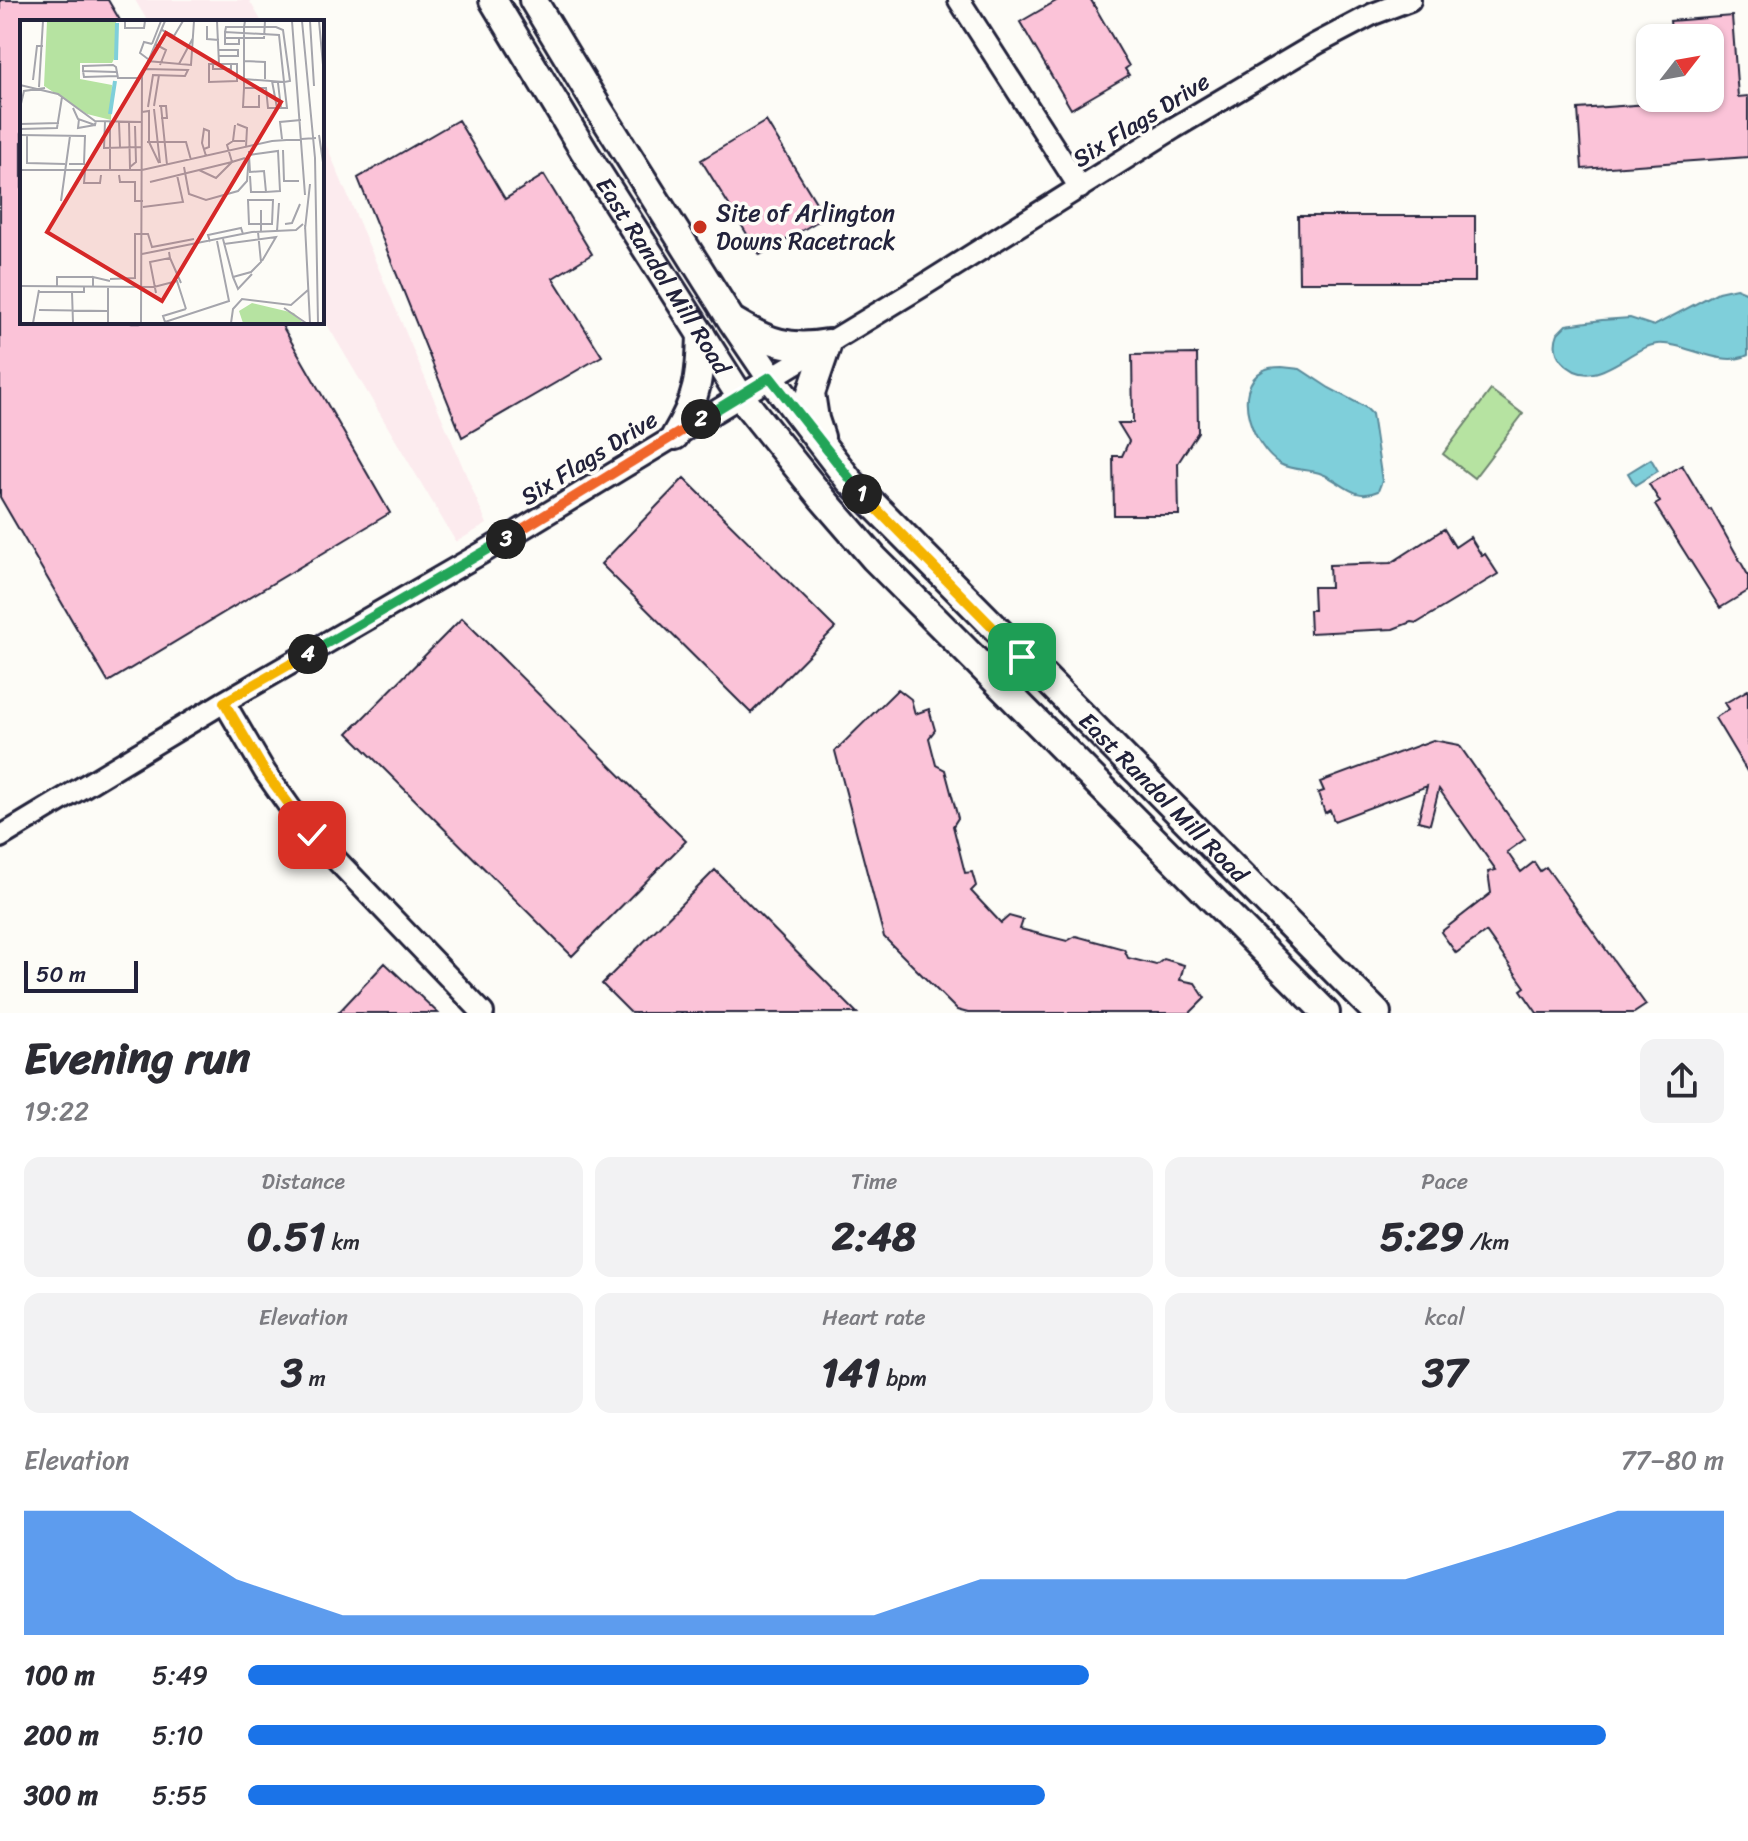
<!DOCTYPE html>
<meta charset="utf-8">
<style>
:root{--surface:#fff;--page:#f2f2f3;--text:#2b2b33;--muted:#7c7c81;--accent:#1a73e8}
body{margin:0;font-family:Sriracha,sans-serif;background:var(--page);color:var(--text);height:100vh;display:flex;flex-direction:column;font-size:30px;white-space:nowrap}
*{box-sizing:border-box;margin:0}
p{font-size:26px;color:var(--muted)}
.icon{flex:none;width:44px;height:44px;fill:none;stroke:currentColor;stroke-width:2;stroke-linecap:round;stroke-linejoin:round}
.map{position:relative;height:1013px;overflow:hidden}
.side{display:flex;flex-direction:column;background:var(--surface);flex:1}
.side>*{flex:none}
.needle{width:52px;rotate:59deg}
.controls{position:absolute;left:1636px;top:24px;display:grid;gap:16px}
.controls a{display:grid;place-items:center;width:88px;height:88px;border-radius:16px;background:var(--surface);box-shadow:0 2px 6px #0004;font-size:40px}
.scale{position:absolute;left:24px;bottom:20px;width:114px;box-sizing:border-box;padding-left:8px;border:4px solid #22223b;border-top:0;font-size:22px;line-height:28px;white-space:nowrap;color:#22223b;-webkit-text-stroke:6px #fdfcf7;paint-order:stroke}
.pin{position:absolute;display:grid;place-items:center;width:68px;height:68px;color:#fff;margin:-34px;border-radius:16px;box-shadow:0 4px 12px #0006}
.km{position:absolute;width:40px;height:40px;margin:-20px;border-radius:50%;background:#222;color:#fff;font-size:22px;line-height:40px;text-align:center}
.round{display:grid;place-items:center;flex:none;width:84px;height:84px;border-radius:16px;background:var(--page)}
.headline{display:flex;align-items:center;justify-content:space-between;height:136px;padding:0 24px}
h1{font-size:44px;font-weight:700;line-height:60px}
.metrics{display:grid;grid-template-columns:repeat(3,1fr);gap:12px;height:136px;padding:8px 24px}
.metrics div{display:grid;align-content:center;border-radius:16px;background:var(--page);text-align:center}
.metrics b{font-size:40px;font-weight:700}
.metrics small{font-size:22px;font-weight:400}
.metrics p{font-size:22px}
.chart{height:224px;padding:16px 24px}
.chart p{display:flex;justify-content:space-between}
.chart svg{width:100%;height:144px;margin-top:8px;fill:var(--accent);opacity:.7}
ul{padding:0 24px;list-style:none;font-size:26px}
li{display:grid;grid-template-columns:128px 96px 1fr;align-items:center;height:60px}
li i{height:20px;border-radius:10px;background:var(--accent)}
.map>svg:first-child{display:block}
</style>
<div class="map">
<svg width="1748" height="1013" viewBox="0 0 1748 1013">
<rect width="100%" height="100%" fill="#fdfcf7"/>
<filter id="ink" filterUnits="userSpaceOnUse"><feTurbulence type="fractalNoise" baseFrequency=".0125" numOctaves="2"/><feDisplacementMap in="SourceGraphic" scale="16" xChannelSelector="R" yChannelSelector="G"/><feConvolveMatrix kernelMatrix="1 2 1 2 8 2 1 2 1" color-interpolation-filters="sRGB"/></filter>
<g filter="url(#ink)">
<!-- built -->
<path fill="#fcebee" d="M 135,0 L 249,0 L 262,22 L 148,22 Z
M 322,135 L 487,524 L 456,542 L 322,316 Z"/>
<!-- green -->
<path fill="#b6e3a1" stroke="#6c826e" stroke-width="2" d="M 1491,390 L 1523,414 L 1474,478 L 1443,454 Z"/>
<!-- water -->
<path fill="#7fcfda" stroke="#5a8a9a" stroke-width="2" d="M 1736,288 L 1748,293 L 1748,355 C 1721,369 1683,341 1657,344 C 1627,348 1593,396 1562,361 C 1554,352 1554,343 1558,333 L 1566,325 L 1602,320 L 1630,318 L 1654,326 L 1718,292 Z
M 1282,367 L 1300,369 L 1329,388 L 1365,407 L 1372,414 L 1382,481 L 1378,491 C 1354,502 1343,482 1322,474 C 1309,469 1293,471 1280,464 C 1254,448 1229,389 1264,370 C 1269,367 1276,367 1282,367 Z
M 1651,459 L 1658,471 L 1635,485 L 1628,473 Z"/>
<!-- building -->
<path fill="#fbc3d8" stroke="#22223b" stroke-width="2" d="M 0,0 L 108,0 L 121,22 L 22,22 L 22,322 L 280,322 L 390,513 L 108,682 L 0,497 Z
M 1058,0 L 1091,0 L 1129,66 L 1125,69 L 1129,75 L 1071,109 L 1020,22 Z
M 1732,16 L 1738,97 L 1748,96 L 1748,157 L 1582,169 L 1578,109 L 1677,102 L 1677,98 L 1710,98 L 1710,38 L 1672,38 L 1670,21 Z
M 458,120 L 505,199 L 544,175 L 592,254 L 553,278 L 602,356 L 462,437 L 358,178 Z
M 766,121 L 825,217 L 760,255 L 701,160 Z
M 1298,216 L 1475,216 L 1475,282 L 1299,282 Z
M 1197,354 L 1198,432 L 1178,463 L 1179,515 L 1114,515 L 1113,456 L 1122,456 L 1129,441 L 1118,423 L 1133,423 L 1132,355 Z
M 1682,465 L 1709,510 L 1711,509 L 1748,575 L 1748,591 L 1720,608 L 1655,505 L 1660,502 L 1649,484 Z
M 684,478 L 835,628 L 751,713 L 601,564 Z
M 1444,529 L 1455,547 L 1470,537 L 1482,556 L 1485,554 L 1498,574 L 1417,623 L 1411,622 L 1393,629 L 1310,633 L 1309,610 L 1314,610 L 1313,587 L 1330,587 L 1329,565 L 1391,563 Z
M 462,618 L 686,841 L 572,956 L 348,733 Z
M 898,689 L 911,699 L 915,714 L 929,709 L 935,730 L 929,738 L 936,765 L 945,770 L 958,818 L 953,826 L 965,873 L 972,872 L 976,886 L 971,891 L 1001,923 L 1009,916 L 1023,920 L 1020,929 L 1067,941 L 1076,936 L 1124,949 L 1128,958 L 1156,965 L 1164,959 L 1184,965 L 1180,980 L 1195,983 L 1205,998 L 1190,1013 L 968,1013 L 957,1010 L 884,937 L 835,751 Z
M 1748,690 L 1748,773 L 1715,718 L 1729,709 L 1725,703 Z
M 1433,740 L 1459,745 L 1525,839 L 1507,852 L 1521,872 L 1534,862 L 1540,871 L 1546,867 L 1646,1005 L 1634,1013 L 1537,1013 L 1521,990 L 1525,987 L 1486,932 L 1456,953 L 1441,932 L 1491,893 L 1488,872 L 1496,870 L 1439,789 L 1430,824 L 1418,821 L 1427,786 L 1334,821 L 1330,810 L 1325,813 L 1318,793 L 1324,791 L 1320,782 Z
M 715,870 L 857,1013 L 631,1013 L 602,984 Z
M 385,963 L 438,1013 L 338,1013 Z"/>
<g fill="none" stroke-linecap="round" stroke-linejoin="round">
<defs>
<path id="minor" d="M 959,0 L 1080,188
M 224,702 L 265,772 L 301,823 L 483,1013
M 0,837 L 224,702 L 487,550 L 921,287 L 1174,128 L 1316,44 L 1373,14 L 1410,0"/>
<g id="major">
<path id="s1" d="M 493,0 L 584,151 L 740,396 L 822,498 L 874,558 L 1326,1013"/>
<path id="s2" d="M 533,0 L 600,111 L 732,321 L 770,377 L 849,480 L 1377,1013"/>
<path d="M 735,322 C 768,342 789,350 828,343 L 811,393 L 815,419 L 821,437"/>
<path d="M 675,436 C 698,398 700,377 701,334"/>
</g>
</defs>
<!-- minor casing -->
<use href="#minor" stroke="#22223b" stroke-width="26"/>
<!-- major casing -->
<use href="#major" stroke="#22223b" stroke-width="32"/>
<!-- minor -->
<use href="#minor" stroke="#fdfcf7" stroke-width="20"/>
<!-- major -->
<use href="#major" stroke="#fdfcf7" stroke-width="26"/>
</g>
</g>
<g fill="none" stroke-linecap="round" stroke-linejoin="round" filter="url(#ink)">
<defs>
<path id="split-1" d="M 862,494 L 1022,657"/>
<path id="split-2" d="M 701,419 L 770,377 L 862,494"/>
<path id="split-3" d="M 506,539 L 701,419"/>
<path id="split-4" d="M 308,654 L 506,539"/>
<path id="split-5" d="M 308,654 L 224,702 L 265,772 L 312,835"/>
</defs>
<!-- split-1 casing -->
<use href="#split-1" stroke="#fff" stroke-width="16"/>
<!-- split-2 casing -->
<use href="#split-2" stroke="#fff" stroke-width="16"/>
<!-- split-3 casing -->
<use href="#split-3" stroke="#fff" stroke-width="16"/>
<!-- split-4 casing -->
<use href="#split-4" stroke="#fff" stroke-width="16"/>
<!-- split-5 casing -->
<use href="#split-5" stroke="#fff" stroke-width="16"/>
<!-- split-1 -->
<use href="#split-1" stroke="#f5b400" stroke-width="10"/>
<!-- split-2 -->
<use href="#split-2" stroke="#22a559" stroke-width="10"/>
<!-- split-3 -->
<use href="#split-3" stroke="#f0652b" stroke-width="10"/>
<!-- split-4 -->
<use href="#split-4" stroke="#22a559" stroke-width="10"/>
<!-- split-5 -->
<use href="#split-5" stroke="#f5b400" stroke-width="10"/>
</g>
<!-- markers -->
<circle fill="#c8321e" stroke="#fdfcf7" stroke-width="3" cx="700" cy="227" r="8"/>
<g text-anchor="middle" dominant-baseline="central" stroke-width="7" stroke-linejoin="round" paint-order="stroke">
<!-- street labels -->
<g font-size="24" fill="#22223b" stroke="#fdfcf7">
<text transform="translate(1141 120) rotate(-32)">Six Flags Drive</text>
<text stroke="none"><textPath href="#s1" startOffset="324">East Randol Mill Road</textPath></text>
<text transform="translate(589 458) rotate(-32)">Six Flags Drive</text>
<text stroke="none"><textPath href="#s2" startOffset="1022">East Randol Mill Road</textPath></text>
</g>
<!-- poi labels -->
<g font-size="24" fill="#22223b" stroke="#fdfcf7" text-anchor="start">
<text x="716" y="213">Site of Arlington<tspan x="716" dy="28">Downs Racetrack</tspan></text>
</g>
</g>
<!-- overview -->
<g transform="translate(20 20)">
<rect width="304" height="304" fill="#fdfcf7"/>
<path d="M 27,1 L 96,1 L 98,31 L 92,43 L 60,43 L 60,59 L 92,65 L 91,100 L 67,94 L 24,66 ZM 232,283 L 274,293 L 283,303 L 223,303 L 219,291 Z" fill="#b6e3a1"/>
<path fill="none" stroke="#7fcfda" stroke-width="4" d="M 96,40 L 97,3M 90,94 L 95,61"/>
<path fill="none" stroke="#a5a5ac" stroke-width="2" d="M 105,1 L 105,8 L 124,8 L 125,1M 110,1 L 172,1M 197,1 L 199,44 L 189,44 L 189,62 L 217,61 L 217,44 L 199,44M 272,1 L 285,175M 282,1 L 295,138 L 298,303M 290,1 L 294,66M 299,1 L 304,56M 187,6 L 187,19 L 199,20M 142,10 L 154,16 L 163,1M 205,12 L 206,7 L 256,7 L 263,10 L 270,61 L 264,62 L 267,88 L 248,88 L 246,68 L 224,68 L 224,7 L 225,1M 205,18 L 205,12 L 259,15 L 264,62 L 224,59M 205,18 L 244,18 L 245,1M 205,18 L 205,24 L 219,24 L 219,18M 132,24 L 141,1M 135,24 L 146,30 L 140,45M 199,30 L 218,30 L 218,36 L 199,36M 128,39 L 120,33 L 124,22 L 132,24M 127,41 L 171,45 L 174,1M 224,41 L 245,42 L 245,59M 159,44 L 173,18M 193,44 L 193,49 L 211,49 L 211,44M 124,49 L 168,50 L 165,56 L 133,55 L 128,87M 63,51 L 64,57 L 97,56M 96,52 L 63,51 L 63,46 L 93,45 L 96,47 L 98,58 L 122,58M 13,60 L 17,26 L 23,26M 252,61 L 257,88M 258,63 L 261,88M 0,65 L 38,74 L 75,101 L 122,102M 19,67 L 23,1M 224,68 L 223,87 L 239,87 L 239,75M 134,86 L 139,55M 139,86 L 146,86 L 147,98 L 141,98M 141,86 L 147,145M 0,88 L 4,71 L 25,68M 53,88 L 58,99 L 75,105 L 76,101M 134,89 L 140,143M 122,92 L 129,91 L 129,122 L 139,143M 59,99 L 58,108 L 75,105M 85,102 L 84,128 L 122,127M 90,102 L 90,149M 99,102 L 100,127M 109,102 L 110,149M 0,104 L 39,103M 217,104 L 227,108 L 226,127M 215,105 L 213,121 L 225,121M 0,109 L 37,108 L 42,77M 0,115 L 65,116 L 64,144 L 49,144M 7,115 L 7,143 L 45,144M 299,115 L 304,149M 262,119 L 260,102 L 281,100M 127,122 L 166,122 L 171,140M 184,129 L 189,127 L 189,111 L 184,109 L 182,123 L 186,136M 263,130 L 264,161 L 279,161M 110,147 L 116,142 L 115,106M 164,147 L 169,174 L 186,180 L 218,171 L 227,161 L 229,135 L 258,131 L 260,171 L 246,172 L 244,151 L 230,152 L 229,135 L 229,131M 0,150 L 122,150 L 252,121 L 296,118M 179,150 L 196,158 L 212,142 L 225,138M 65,151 L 64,163 L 80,163 L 81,155M 99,155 L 100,162 L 115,162 L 115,181 L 123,181M 230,156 L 231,172 L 246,172M 130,162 L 212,142 L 207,125 L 213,121M 41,181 L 50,116M 123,187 L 163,182 L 157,155M 241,190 L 241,204 L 252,204 L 253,180 L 228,180 L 229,204 L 241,204 L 241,212M 265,204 L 272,203 L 280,184M 285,205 L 290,303M 285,209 L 290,164M 257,211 L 259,183M 203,219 L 213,257 L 231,252 L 241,242 L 238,212M 190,222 L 188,215 L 221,208 L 223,214M 204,224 L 256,217 L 242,241M 122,234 L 232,212 L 276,210 L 283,204M 150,238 L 161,263M 213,257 L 218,269 L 232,254M 90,259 L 115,258 L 115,214 L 128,214 L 132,227 L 174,219M 0,266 L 134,267 L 157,261 L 166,289M 37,267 L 37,257 L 73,257M 73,267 L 73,257 L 90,261M 88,267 L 88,303M 19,272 L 64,272 L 64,267M 52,272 L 53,303M 136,273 L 130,242 L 150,238 L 149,232M 264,288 L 286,303M 166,289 L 143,296 L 145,302 L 209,281 L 197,221M 19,290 L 88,291M 121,302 L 122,56 L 145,1M 13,303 L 19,270M 211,303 L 213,289 L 222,279 L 271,285 L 288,270"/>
<path fill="#d62828" fill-opacity="0.15" stroke="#d62828" stroke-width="4" d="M 146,13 L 261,82 L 142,281 L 27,212 Z"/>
<rect width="304" height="304" fill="none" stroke="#22223b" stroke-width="4"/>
</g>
</svg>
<div class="controls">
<a><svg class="needle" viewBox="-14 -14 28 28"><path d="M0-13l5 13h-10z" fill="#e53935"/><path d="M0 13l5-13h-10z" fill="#7c7c81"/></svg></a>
</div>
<div class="scale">50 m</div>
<div class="pin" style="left:1022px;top:657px;background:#1e9e55"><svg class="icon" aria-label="arrive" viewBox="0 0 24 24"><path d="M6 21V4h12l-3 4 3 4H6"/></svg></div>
<div class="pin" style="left:312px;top:835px;background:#d93025"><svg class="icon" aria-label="check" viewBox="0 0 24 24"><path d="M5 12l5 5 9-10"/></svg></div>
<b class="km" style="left:862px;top:494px">1</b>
<b class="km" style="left:701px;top:419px">2</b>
<b class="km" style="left:506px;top:539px">3</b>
<b class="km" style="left:308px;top:654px">4</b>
</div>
<section class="side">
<div class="headline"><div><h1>Evening run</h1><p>19:22</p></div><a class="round"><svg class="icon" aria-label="share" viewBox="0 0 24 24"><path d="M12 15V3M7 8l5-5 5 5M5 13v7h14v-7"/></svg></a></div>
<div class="metrics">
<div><p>Distance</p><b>0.51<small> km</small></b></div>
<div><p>Time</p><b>2:48</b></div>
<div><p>Pace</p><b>5:29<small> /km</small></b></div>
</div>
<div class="metrics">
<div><p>Elevation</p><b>3<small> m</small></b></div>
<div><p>Heart rate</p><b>141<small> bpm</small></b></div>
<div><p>kcal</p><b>37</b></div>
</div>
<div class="chart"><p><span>Elevation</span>77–80 m</p>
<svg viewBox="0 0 160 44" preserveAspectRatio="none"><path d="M0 44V6L10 6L20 27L30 38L40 38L50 38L60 38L70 38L80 38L90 27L100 27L110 27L120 27L130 27L140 17L150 6L160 6V44z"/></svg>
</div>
<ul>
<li><b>100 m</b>5:49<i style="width:57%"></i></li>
<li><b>200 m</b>5:10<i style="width:92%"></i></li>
<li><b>300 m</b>5:55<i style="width:54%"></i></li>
</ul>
</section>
